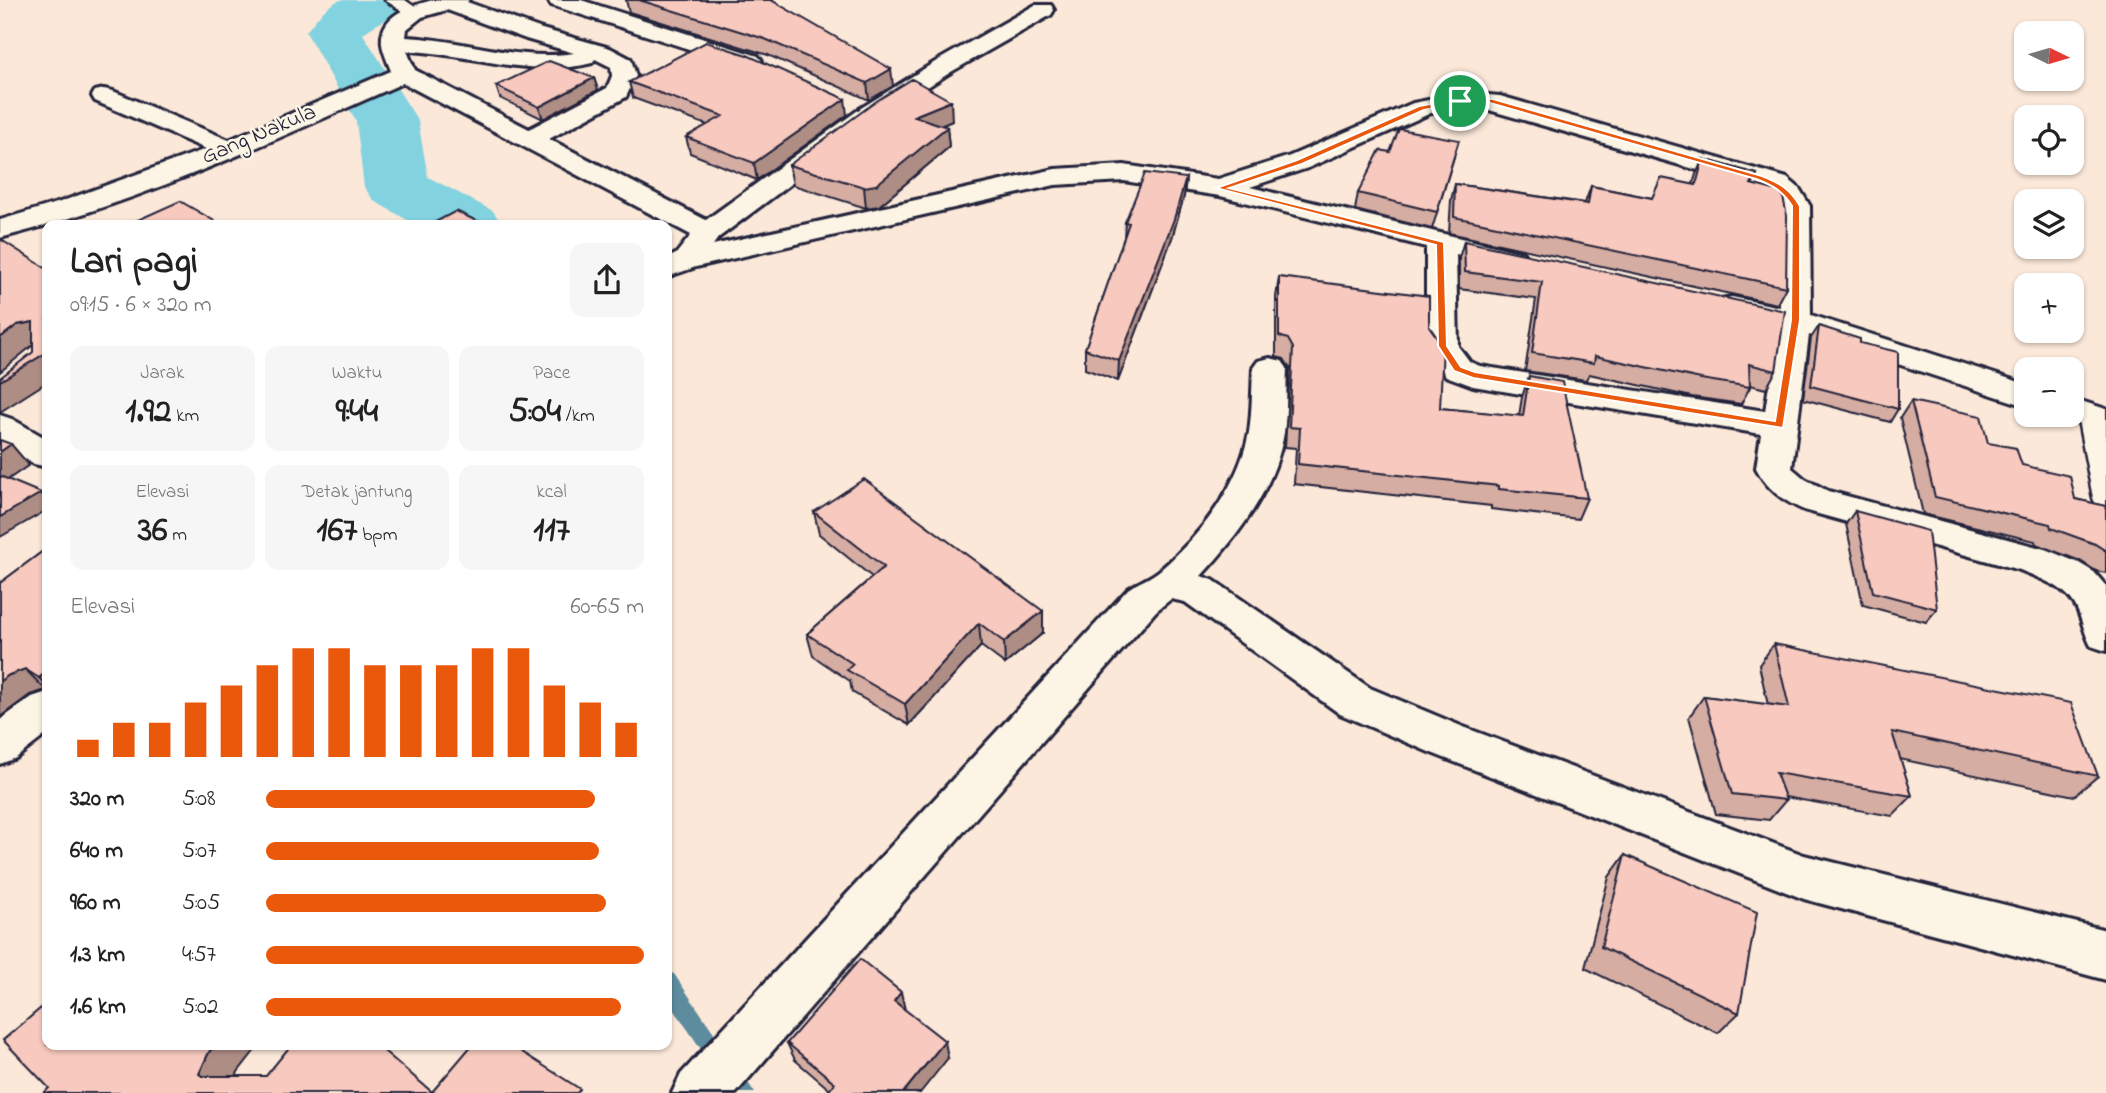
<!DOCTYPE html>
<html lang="id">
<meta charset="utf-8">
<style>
:root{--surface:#fff;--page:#f6f6f6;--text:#222;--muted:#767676;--accent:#ea580c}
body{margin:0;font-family:"Indie Flower",sans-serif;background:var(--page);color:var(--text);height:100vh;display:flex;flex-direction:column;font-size:26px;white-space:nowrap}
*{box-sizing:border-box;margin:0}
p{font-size:23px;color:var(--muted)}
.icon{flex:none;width:38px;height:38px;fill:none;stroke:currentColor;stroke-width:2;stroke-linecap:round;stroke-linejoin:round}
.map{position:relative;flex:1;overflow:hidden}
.drawer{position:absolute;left:42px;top:220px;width:630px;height:830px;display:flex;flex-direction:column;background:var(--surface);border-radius:14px;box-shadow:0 2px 5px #0004}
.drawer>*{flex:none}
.needle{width:46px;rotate:95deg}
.fabs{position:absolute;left:2014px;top:21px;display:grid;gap:14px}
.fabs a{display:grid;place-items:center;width:70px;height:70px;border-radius:14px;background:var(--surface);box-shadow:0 2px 5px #0004;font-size:35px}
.pin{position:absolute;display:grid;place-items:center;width:60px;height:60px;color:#fff;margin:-30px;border:4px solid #fff;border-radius:50%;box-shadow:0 2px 7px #0007}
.round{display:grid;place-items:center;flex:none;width:74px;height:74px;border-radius:14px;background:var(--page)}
.summary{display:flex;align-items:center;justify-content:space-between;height:119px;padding:0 28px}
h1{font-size:38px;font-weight:800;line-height:52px}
.figures{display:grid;grid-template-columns:repeat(3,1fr);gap:10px;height:119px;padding:7px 28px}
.figures div{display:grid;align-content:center;border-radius:14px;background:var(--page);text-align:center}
.figures b{font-size:35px;font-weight:800}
.figures small{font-size:19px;font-weight:400}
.figures p{font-size:19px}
.chart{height:196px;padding:14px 28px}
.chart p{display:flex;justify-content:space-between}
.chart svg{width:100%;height:126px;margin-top:7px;stroke:var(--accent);stroke-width:6}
ul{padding:0 28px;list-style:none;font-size:23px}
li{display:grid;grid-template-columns:112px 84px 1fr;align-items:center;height:52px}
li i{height:18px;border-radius:9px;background:var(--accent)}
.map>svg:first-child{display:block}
</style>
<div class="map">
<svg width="2106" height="1093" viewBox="0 0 2106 1093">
<rect width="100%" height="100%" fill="#fbe8d9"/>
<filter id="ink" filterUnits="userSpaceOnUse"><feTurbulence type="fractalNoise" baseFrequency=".0143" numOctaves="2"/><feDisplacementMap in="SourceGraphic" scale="14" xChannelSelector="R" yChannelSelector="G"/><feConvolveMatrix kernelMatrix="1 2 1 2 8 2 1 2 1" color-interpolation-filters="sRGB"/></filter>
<g filter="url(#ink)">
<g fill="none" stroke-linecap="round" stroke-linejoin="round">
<!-- stream -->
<path fill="#5c8c9e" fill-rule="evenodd" d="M 667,971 L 674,974 L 755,1093 L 731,1093 L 667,999 Z"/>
<!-- river -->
<path fill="#83d2e0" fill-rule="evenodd" d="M 341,0 L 392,0 L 398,8 C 387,23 376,22 363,34 L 418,121 L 428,177 L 493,211 L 503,226 L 418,226 L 374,201 L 364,187 L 356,121 L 306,32 C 315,20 327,4 341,0 Z"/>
<defs>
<path id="lane" d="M 385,0 L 405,0 L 422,12 L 420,15 L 408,15 Z
M 2090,407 L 2099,409 L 2106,432 L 2106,507 L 2096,505 L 2093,498 L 2077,415 L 2081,409 Z"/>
<path id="street" d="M 433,0 L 469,0 L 467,2 L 542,29 L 610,48 L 631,59 L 636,76 L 626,97 L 549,139 L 706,220 L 861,108 L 935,62 L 1035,5 L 1051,5 L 1054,10 L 1051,15 L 951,72 L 879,118 L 718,238 L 713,245 L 1055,169 L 1124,165 L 1218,179 L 1290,156 L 1413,103 L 1465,93 L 1500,96 L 1787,178 L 1799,188 L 1810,206 L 1811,315 L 2026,384 L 2026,406 L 1809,335 L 1792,468 L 1805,479 L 1828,491 L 2045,549 L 2079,563 L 2094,572 L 2106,586 L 2106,651 L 2091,646 C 2084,633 2082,618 2075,605 C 2065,586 2039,578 2020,570 L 1804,510 C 1782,500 1768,490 1756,468 L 1761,434 L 1473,386 L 1446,376 L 1426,346 L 1426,247 L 1220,196 L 1124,181 L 1055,185 L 696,267 L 667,277 L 667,258 L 676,254 L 691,235 L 403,83 C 272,141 139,203 0,238 L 0,220 L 60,202 L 206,149 L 95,101 L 92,96 L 95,91 L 104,89 L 113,91 L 229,140 L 391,71 C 388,63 383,52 382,44 C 379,14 411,6 433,0 ZM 447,10 L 526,39 L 574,53 C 518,62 462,39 406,37 L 407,29 L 422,17 ZM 407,51 C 470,53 529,79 592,63 L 595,59 L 611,67 L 612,76 L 607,88 L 529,129 L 415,70 ZM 1482,108 L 1767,190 L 1782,206 L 1780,307 L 1732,297 L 1721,299 L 1716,306 L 1721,313 L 1778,326 L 1765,411 L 1480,366 L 1470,362 L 1458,346 L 1456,254 L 1512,268 L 1523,265 L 1527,259 L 1523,253 L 1250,187 L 1308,168 L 1431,113 Z
M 548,0 L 581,0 L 758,56 L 762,61 L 758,66 L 742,66 L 551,5 Z
M 1270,358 L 1282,361 L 1287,368 C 1286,389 1287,412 1284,433 C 1275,488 1238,536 1201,576 L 1213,580 L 1370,688 L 1461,726 L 1804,855 L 2106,930 L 2106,980 L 1804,899 L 1429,752 L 1340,714 L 1185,602 L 1171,599 L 1156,611 L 736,1093 L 672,1093 L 681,1074 L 1128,589 C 1138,582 1151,578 1160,570 C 1200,536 1239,486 1249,432 C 1252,412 1252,389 1253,368 L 1258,361 Z
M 2072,398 L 2106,409 L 2106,432 L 2060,417 L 2058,415 L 2072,415 Z
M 0,415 L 12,419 L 47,439 L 47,467 L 34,464 L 0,443 Z
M 47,692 L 47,734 L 16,758 L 0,764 L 0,720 L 32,697 Z"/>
</defs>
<!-- lane casing -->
<use href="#lane" stroke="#22223b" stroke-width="5"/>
<!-- street casing -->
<use href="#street" stroke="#22223b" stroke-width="6"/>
<!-- lane -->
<use href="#lane" fill="#fcf5e5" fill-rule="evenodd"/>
<!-- street -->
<use href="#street" fill="#fcf5e5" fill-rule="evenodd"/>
</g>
<!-- wall -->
<path fill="#d5ada3" stroke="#22223b" stroke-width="2" d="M 626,0 L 773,0 L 773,1 L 893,86 L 869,100 L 768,55 L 629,12 Z
M 594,78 L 598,90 L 543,119 L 500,98 L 496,86 Z
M 629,82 L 847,115 L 757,180 L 690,153 L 686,137 L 707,125 L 633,98 Z
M 952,121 L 942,125 L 947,127 L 949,147 L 879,206 L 866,208 L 793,185 L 789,165 Z
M 1390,152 L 1454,157 L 1432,229 L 1355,210 L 1358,193 Z
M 1703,159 L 1757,174 L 1752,185 L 1786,287 L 1777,304 L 1449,233 L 1451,200 L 1455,184 L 1585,203 L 1591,186 L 1652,198 L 1693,184 L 1696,174 Z
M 1186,178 L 1184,196 L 1172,238 L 1118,381 L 1085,369 L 1085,349 L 1124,238 L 1125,222 Z
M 1464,241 L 1776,371 L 1766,389 L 1750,385 L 1750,387 L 1741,404 L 1692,397 L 1589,374 L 1586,380 L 1525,371 L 1536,299 L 1459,289 L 1459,258 Z
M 1279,277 L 1429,326 L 1440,408 L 1519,416 L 1522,397 L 1529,376 L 1587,498 L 1578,519 L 1491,509 L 1491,506 L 1294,484 L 1296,448 L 1285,447 L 1290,368 L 1284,359 L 1276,357 L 1276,297 Z
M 1819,326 L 1860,343 L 1898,409 L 1890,422 L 1803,399 L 1811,338 Z
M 1911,401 L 1988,443 L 2075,499 L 2106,506 L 2106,573 L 2096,571 L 2080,561 L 2036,544 L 2035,541 L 1923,514 L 1900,418 Z
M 1855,511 L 1937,609 L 1926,622 L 1863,605 L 1846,524 Z
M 814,512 L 1043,611 L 1043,633 L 1005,664 L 981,646 L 909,725 L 852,692 L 850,681 L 813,656 L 807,634 L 872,577 L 819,534 Z
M 47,548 L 47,690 L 46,690 L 30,695 L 0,717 L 0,583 Z
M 1774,644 L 2098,776 L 2074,796 L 1900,759 L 1912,796 L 1892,816 L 1785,797 L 1786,800 L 1769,820 L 1716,814 L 1689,717 L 1704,696 L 1768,705 L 1759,665 Z
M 1625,855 L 1739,1013 L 1718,1033 L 1585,968 L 1609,877 Z
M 905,1010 L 948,1058 L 830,1090 L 795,1060 L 787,1043 Z"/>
<!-- shaded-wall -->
<path fill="#ae8d85" stroke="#22223b" stroke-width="2" d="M 891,69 L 893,86 L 869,100 L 867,83 Z
M 594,78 L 598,90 L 543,119 L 539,107 Z
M 845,99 L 847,115 L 757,180 L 754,163 Z
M 951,101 L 952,121 L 916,136 L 914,116 Z
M 947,127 L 949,147 L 879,206 L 866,208 L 864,187 Z
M 1186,178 L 1184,196 L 1172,238 L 1118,381 L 1119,361 Z
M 33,322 L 33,345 L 0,372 L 0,338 L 17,325 Z
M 44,354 L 47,358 L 47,382 L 0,412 L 0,381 Z
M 11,444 L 29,465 L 0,485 L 0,452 Z
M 41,493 L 47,500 L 47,510 L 0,537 L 0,517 Z
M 1043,611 L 1043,633 L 1005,664 L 1004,642 Z
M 979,623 L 981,646 L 909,725 L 905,704 Z
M 25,669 L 46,690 L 30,695 L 0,717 L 0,681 L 9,675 Z
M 47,671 L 47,686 L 39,678 Z
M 901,992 L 905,1010 L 894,1001 Z
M 945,1041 L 948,1058 L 920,1093 L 903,1093 Z
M 215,1045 L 259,1045 L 238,1072 L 229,1093 L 199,1074 L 209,1052 Z"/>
<!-- building -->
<path fill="#f8c9be" stroke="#22223b" stroke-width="2" d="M 639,0 L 771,0 L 891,69 L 867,83 L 765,39 Z
M 706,42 L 747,55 L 845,99 L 754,163 L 686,137 L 723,116 L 629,82 Z
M 549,61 L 594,78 L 539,107 L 496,86 Z
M 912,79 L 951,101 L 914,116 L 947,127 L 876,185 L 864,187 L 789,165 L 878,100 Z
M 1399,129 L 1459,140 L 1437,212 L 1358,193 L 1380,150 L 1390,152 Z
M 1703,159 L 1757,174 L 1751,184 L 1782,192 L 1787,216 L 1786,287 L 1454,217 L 1455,184 L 1588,204 L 1591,186 L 1652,198 L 1661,178 L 1696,185 Z
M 1145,173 L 1186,178 L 1174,219 L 1119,361 L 1085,349 L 1129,223 L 1125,222 Z
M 180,201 L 223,226 L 132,226 L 129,224 Z
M 456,211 L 487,226 L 428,226 Z
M 0,239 L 47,269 L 47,355 L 44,354 L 0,381 L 0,378 L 33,352 L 33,322 L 17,325 L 0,338 Z
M 1464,241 L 1785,311 L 1776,371 L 1749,364 L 1750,387 L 1701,379 L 1595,356 L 1594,363 L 1532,353 L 1542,282 L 1465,272 Z
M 1279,277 L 1429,296 L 1429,326 L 1443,346 L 1440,408 L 1523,416 L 1529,376 L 1562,382 L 1587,498 L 1499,489 L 1499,486 L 1298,464 L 1300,428 L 1289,427 L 1293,348 L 1288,339 L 1279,336 Z
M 1819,326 L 1860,339 L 1860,343 L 1898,352 L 1898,409 L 1811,386 Z
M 1911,401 L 1981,416 L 1988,443 L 2016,448 L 2022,465 L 2070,476 L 2075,499 L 2106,506 L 2106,551 L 2095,544 L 2051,528 L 2050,524 L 1935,497 Z
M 0,440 L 11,444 L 0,452 Z
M 0,476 L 41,493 L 0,517 Z
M 864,479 L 1043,611 L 1004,642 L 979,623 L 905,704 L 847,670 L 853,664 L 807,634 L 884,567 L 814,512 Z
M 1855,511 L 1928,531 L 1937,609 L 1873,592 Z
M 47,548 L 47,671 L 39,678 L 25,669 L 9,675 L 0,681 L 0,583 Z
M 1774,644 L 2071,703 L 2098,776 L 1892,732 L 1912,796 L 1776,773 L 1786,800 L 1732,794 L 1704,696 L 1789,707 Z
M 1625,855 L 1757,912 L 1739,1013 L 1601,947 Z
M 860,959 L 901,992 L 894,1001 L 945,1041 L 903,1093 L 827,1093 L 835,1083 L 787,1043 Z
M 47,1003 L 47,1045 L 215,1045 L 209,1052 L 199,1074 L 202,1076 L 266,1076 L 291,1045 L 377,1045 L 432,1092 L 472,1045 L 511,1045 L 580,1089 L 577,1093 L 44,1093 L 49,1088 L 3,1040 Z"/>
</g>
<!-- route -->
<path fill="#ea580c" stroke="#fff" stroke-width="2" fill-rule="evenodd" d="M 1460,99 L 1493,99 L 1762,176 C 1780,183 1790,189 1800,206 L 1800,320 L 1783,428 L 1473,378 L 1454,371 L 1438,346 L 1436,245 L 1216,188 L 1297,160 L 1419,106 ZM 1460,103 L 1490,103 L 1756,179 C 1772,185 1783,191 1792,206 L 1791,320 L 1775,421 L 1475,372 L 1461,367 L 1447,346 L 1444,242 L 1229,188 L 1302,164 L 1424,110 Z"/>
<g text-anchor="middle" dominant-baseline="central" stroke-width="5" stroke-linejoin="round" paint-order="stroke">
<!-- far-street labels -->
<g font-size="23" fill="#22223b" stroke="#fcf5e5">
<text transform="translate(259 135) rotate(-23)">Gang Nakula</text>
</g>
</g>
</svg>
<div class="fabs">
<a><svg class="needle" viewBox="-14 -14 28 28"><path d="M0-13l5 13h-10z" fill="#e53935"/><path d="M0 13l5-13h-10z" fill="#767676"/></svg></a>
<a><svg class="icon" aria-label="locate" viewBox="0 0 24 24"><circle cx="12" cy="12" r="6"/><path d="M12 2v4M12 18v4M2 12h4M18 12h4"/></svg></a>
<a><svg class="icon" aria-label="layers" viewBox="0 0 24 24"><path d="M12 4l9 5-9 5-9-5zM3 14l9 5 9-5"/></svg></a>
<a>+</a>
<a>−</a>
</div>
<div class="pin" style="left:1460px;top:101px;background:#1e9e55"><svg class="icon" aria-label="arrive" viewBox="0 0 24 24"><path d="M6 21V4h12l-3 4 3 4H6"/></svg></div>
<section class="drawer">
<div class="summary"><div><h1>Lari pagi</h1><p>09:15 · 6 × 320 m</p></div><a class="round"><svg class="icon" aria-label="share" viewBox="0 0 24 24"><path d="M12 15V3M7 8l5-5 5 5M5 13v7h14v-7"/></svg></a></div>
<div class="figures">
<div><p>Jarak</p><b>1.92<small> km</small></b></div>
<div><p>Waktu</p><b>9:44</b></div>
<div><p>Pace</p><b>5:04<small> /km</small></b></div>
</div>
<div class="figures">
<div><p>Elevasi</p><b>36<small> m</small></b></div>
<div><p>Detak jantung</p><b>167<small> bpm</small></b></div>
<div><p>kcal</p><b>117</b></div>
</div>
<div class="chart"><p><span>Elevasi</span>60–65 m</p>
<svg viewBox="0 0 160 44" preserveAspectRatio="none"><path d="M5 44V38M15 44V32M25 44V32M35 44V25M45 44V19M55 44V12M65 44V6M75 44V6M85 44V12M95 44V12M105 44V12M115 44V6M125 44V6M135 44V19M145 44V25M155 44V32"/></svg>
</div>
<ul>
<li><b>320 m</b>5:08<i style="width:87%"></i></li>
<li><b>640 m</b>5:07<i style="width:88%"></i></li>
<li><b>960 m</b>5:05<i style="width:90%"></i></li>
<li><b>1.3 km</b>4:57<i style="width:100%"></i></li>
<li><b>1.6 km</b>5:02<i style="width:94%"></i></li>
</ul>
</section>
</div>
